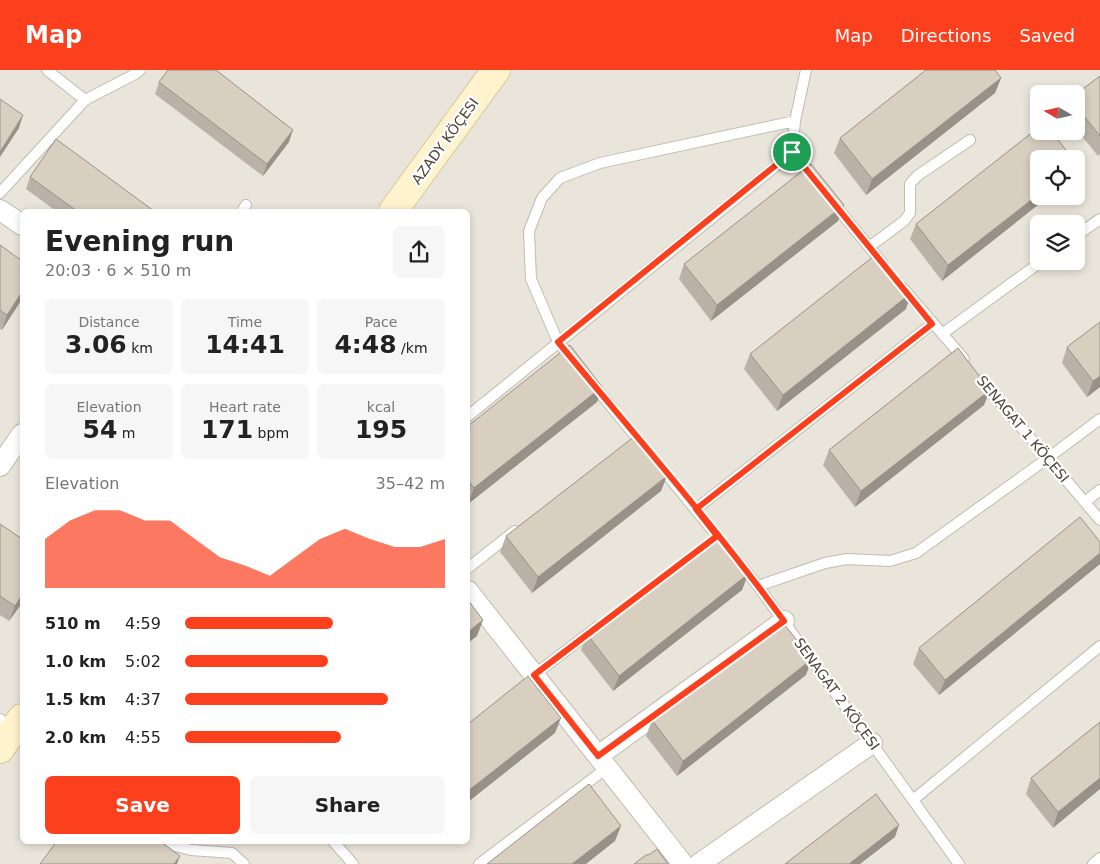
<!DOCTYPE html>
<meta charset="utf-8">
<style>
:root{--surface:#fff;--page:#f6f6f6;--text:#222;--muted:#767676;--accent:#fc3f1d}
body{margin:0;font-family:"DejaVu Sans",sans-serif;background:var(--page);color:var(--text);height:100vh;display:flex;flex-direction:column;font-size:19px;white-space:nowrap}
*{box-sizing:border-box;margin:0}
p{font-size:16px;color:var(--muted)}
.icon{flex:none;width:28px;height:28px;fill:none;stroke:currentColor;stroke-width:2;stroke-linecap:round;stroke-linejoin:round}
.map{position:relative;flex:1;overflow:hidden}
.panel{position:absolute;left:20px;top:139px;width:450px;height:635px;display:flex;flex-direction:column;background:var(--surface);border-radius:8px;box-shadow:0 2px 8px #0003}
.panel>*{flex:none}
.needle{width:32px;rotate:279deg}
.tools{position:absolute;left:1030px;top:15px;display:grid;gap:10px}
.tools a{display:grid;place-items:center;width:55px;height:55px;border-radius:8px;background:var(--surface);box-shadow:0 2px 8px #0003;font-size:25px}
.pin{position:absolute;display:grid;place-items:center;width:42px;height:42px;color:#fff;margin:-21px;border:2px solid #fff;border-radius:50%;box-shadow:0 1px 5px #0007}
.round{display:grid;place-items:center;flex:none;width:52px;height:52px;border-radius:8px;background:var(--page)}
.overview{display:flex;align-items:center;justify-content:space-between;height:85px;padding:0 25px}
h1{font-size:28px;font-weight:600;line-height:38px}
.metrics{display:grid;grid-template-columns:repeat(3,1fr);gap:8px;height:85px;padding:5px 25px}
.metrics div{display:grid;align-content:center;border-radius:8px;background:var(--page);text-align:center}
.metrics b{font-size:25px;font-weight:600}
.metrics small{font-size:14px;font-weight:400}
.metrics p{font-size:14px}
.chart{height:140px;padding:10px 25px}
.chart p{display:flex;justify-content:space-between}
.chart svg{width:100%;height:90px;margin-top:5px;fill:var(--accent);opacity:.7}
.button{display:flex;gap:10px;margin-top:auto;padding:10px 25px}
.button a{flex:1;height:58px;border-radius:8px;background:var(--accent);color:#fff;font-size:20px;font-weight:600;line-height:58px;text-align:center}
.button a+a{background:var(--page);color:var(--text)}
ul{padding:0 25px;list-style:none;font-size:16px}
li{display:grid;grid-template-columns:80px 60px 1fr;align-items:center;height:38px}
li i{height:12px;border-radius:6px;background:var(--accent)}
header{display:flex;align-items:center;gap:30px;box-sizing:border-box;height:70px;padding:0 25px;background:var(--accent);color:#fff}
header strong{font-size:24px}
nav{display:flex;gap:28px;margin-inline-start:auto;font-size:18px}
.map>svg:first-child{display:block}
</style>
<header>
<strong>Map</strong>
<nav><a>Map</a><a>Directions</a><a>Saved</a></nav>
</header>
<div class="map">
<svg width="1100" height="794" viewBox="0 0 1100 794">
<rect width="100%" height="100%" fill="#f6f3ec"/>
<!-- residential -->
<path fill="#eae5da" fill-rule="evenodd" d="M 0,0 L 1100,0 L 1100,794 L 0,794 ZM 1039,24 L 1076,24 L 1076,61 L 1039,61 ZM 1039,89 L 1076,89 L 1076,126 L 1039,126 ZM 22,141 L 468,141 L 468,771 L 22,771 ZM 1039,154 L 1076,154 L 1076,191 L 1039,191 Z"/>
<g fill="none" stroke-linecap="round" stroke-linejoin="round">
<defs>
<path id="lane" d="M 47,0 L 85,30
M 792,83 L 813,109
M 0,123 L 85,30 L 137,3 L 140,0
M 834,134 L 883,194
M 242,141 L 246,135
M 1076,166 L 1100,149
M 869,177 L 904,151 L 910,143 L 910,114 L 917,106 L 970,70
M 902,217 L 964,289
M 942,264 L 1042,191
M 573,289 L 558,272 L 531,209 L 529,161 L 542,128 L 560,108 L 600,93 L 795,51
M 981,310 L 1100,450
M 591,312 L 758,516 L 959,794
M 468,346 L 792,83 L 795,51 L 806,0
M 1085,432 L 1100,420
M 696,439 L 932,254
M 468,498 L 515,461
M 758,516 L 825,493 L 847,489 L 890,491 L 916,483 L 1048,388 L 1100,349
M 534,605 L 597,557
M 0,649 L 14,660
M 913,730 L 1100,576
M 156,771 L 191,780 L 232,783 L 244,794
M 333,771 L 353,794
M 479,794 L 607,698
M 1093,794 L 1100,788"/>
<path id="street" d="M 0,140 L 22,155
M 0,396 L 22,364
M 468,521 L 683,794
M 598,686 L 784,551
M 699,794 L 872,673"/>
<path id="secondary" d="M 393,141 L 496,0
M 0,679 L 22,648"/>
</defs>
<!-- lane casing -->
<use href="#lane" stroke="#c2bbae" stroke-width="12"/>
<!-- street casing -->
<use href="#street" stroke="#c2bbae" stroke-width="22"/>
<!-- secondary casing -->
<use href="#secondary" stroke="#d6c79b" stroke-width="30"/>
<!-- lane -->
<use href="#lane" stroke="#fff" stroke-width="10"/>
<!-- street -->
<use href="#street" stroke="#fff" stroke-width="20"/>
<!-- secondary -->
<use href="#secondary" stroke="#fff3cd" stroke-width="28"/>
</g>
<!-- wall -->
<path fill="#bab2a6" d="M 1100,6 L 1100,84 L 1098,86 L 1076,59 L 1076,24 Z
M 1001,8 L 995,23 L 866,125 L 834,83 L 840,68 Z
M 159,12 L 289,72 L 263,106 L 155,24 Z
M 30,107 L 154,141 L 56,141 L 26,119 Z
M 1039,126 L 1049,126 L 942,211 L 910,169 L 916,154 Z
M 844,135 L 838,151 L 711,251 L 679,209 L 684,194 Z
M 0,175 L 22,229 L 2,260 L 0,259 Z
M 906,239 L 777,341 L 744,299 L 750,284 Z
M 1067,277 L 1100,317 L 1087,327 L 1062,293 Z
M 602,317 L 597,332 L 468,434 L 468,356 Z
M 990,320 L 984,335 L 855,437 L 823,395 L 829,380 Z
M 661,421 L 532,523 L 500,482 L 506,466 Z
M 0,454 L 22,469 L 22,533 L 9,551 L 0,545 Z
M 1100,494 L 939,625 L 913,594 L 919,578 Z
M 748,504 L 742,520 L 613,621 L 581,580 L 587,564 Z
M 806,605 L 677,706 L 646,666 L 652,650 Z
M 1100,652 L 1053,758 L 1026,724 L 1031,708 Z"/>
<!-- shaded-wall -->
<path fill="#979187" d="M 1001,8 L 995,23 L 866,125 L 872,109 Z
M 23,45 L 19,58 L 0,87 L 0,82 Z
M 293,60 L 289,72 L 263,106 L 267,94 Z
M 1039,124 L 1039,126 L 1049,126 L 942,211 L 948,195 Z
M 844,135 L 838,151 L 711,251 L 717,235 Z
M 22,222 L 22,229 L 2,260 L 7,245 Z
M 911,223 L 906,239 L 777,341 L 783,325 Z
M 1100,306 L 1100,317 L 1087,327 L 1093,311 Z
M 602,317 L 597,332 L 468,434 L 474,418 Z
M 990,320 L 984,335 L 855,437 L 861,421 Z
M 667,406 L 661,421 L 532,523 L 538,507 Z
M 1100,483 L 1100,494 L 939,625 L 945,610 Z
M 748,504 L 742,520 L 613,621 L 619,606 Z
M 22,525 L 22,533 L 9,551 L 15,536 Z
M 483,550 L 477,566 L 468,573 L 468,562 Z
M 812,589 L 806,605 L 677,706 L 683,691 Z
M 561,648 L 555,663 L 468,732 L 468,721 Z
M 1100,708 L 1100,719 L 1053,758 L 1058,742 Z
M 899,755 L 895,767 L 860,794 L 849,794 Z
M 621,756 L 615,771 L 586,794 L 572,794 Z
M 180,786 L 177,794 L 174,794 Z"/>
<!-- building -->
<path fill="#d8cfc1" stroke="#979187" d="M 168,0 L 216,0 L 293,60 L 267,94 L 159,12 Z
M 926,0 L 995,0 L 1001,8 L 872,109 L 840,68 Z
M 1100,6 L 1100,66 L 1076,36 L 1076,24 Z
M 0,29 L 23,45 L 0,82 Z
M 1039,57 L 1039,61 L 1051,61 L 1073,89 L 1039,89 L 1039,124 L 948,195 L 916,154 Z
M 56,69 L 154,141 L 77,141 L 30,107 Z
M 811,94 L 844,135 L 717,235 L 684,194 Z
M 0,175 L 22,191 L 22,222 L 7,245 L 0,240 Z
M 879,182 L 911,223 L 783,325 L 750,284 Z
M 1100,252 L 1100,306 L 1093,311 L 1067,277 Z
M 570,275 L 602,317 L 474,418 L 468,410 L 468,356 Z
M 958,278 L 990,320 L 861,421 L 829,380 Z
M 635,366 L 667,406 L 538,507 L 506,466 Z
M 1080,447 L 1100,472 L 1100,483 L 945,610 L 919,578 Z
M 0,454 L 22,469 L 22,525 L 15,536 L 0,526 Z
M 716,464 L 748,504 L 619,606 L 587,564 Z
M 468,530 L 483,550 L 468,562 Z
M 784,554 L 812,589 L 683,691 L 652,650 Z
M 528,606 L 561,648 L 468,721 L 468,654 Z
M 1100,652 L 1100,708 L 1058,742 L 1031,708 Z
M 589,714 L 621,756 L 572,794 L 487,794 Z
M 876,724 L 899,755 L 849,794 L 785,794 Z
M 57,771 L 160,771 L 180,786 L 174,794 L 40,794 Z
M 657,779 L 668,794 L 634,794 L 646,785 L 650,784 Z"/>
<g fill="none" stroke-linecap="round" stroke-linejoin="round">
<defs>
<path id="route" d="M 792,82 L 558,272 C 634,364 714,455 784,551 L 598,686 L 534,605 L 717,466 L 696,439 L 932,254 L 792,82"/>
</defs>
<!-- route casing -->
<use href="#route" stroke="#fff" stroke-width="10"/>
<!-- route -->
<use href="#route" stroke="#fc3f1d" stroke-width="6"/>
</g>
<g text-anchor="middle" dominant-baseline="central" stroke-width="4.5" stroke-linejoin="round" paint-order="stroke">
<!-- street labels -->
<g font-size="14" fill="#4b4439" stroke="#fff">
<text transform="translate(445 71) rotate(-54)">AZADY KÖÇESI</text>
<text transform="translate(1023 359) rotate(50)">SENAGAT 1 KÖÇESI</text>
<text transform="translate(837 624) rotate(54)">SENAGAT 2 KÖÇESI</text>
</g>
</g>
</svg>
<div class="tools">
<a><svg class="needle" viewBox="-14 -14 28 28"><path d="M0-13l5 13h-10z" fill="#e53935"/><path d="M0 13l5-13h-10z" fill="#767676"/></svg></a>
<a><svg class="icon" aria-label="locate" viewBox="0 0 24 24"><circle cx="12" cy="12" r="6"/><path d="M12 2v4M12 18v4M2 12h4M18 12h4"/></svg></a>
<a><svg class="icon" aria-label="layers" viewBox="0 0 24 24"><path d="M12 4l9 5-9 5-9-5zM3 14l9 5 9-5"/></svg></a>
</div>
<div class="pin" style="left:792px;top:82px;background:#1e9e55"><svg class="icon" aria-label="arrive" viewBox="0 0 24 24"><path d="M6 21V4h12l-3 4 3 4H6"/></svg></div>
<section class="panel">
<div class="overview"><div><h1>Evening run</h1><p>20:03 · 6 × 510 m</p></div><a class="round"><svg class="icon" aria-label="share" viewBox="0 0 24 24"><path d="M12 15V3M7 8l5-5 5 5M5 13v7h14v-7"/></svg></a></div>
<div class="metrics">
<div><p>Distance</p><b>3.06<small> km</small></b></div>
<div><p>Time</p><b>14:41</b></div>
<div><p>Pace</p><b>4:48<small> /km</small></b></div>
</div>
<div class="metrics">
<div><p>Elevation</p><b>54<small> m</small></b></div>
<div><p>Heart rate</p><b>171<small> bpm</small></b></div>
<div><p>kcal</p><b>195</b></div>
</div>
<div class="chart"><p><span>Elevation</span>35–42 m</p>
<svg viewBox="0 0 160 44" preserveAspectRatio="none"><path d="M0 44V20L10 11L20 6L30 6L40 11L50 11L60 20L70 29L80 33L90 38L100 29L110 20L120 15L130 20L140 24L150 24L160 20V44z"/></svg>
</div>
<ul>
<li><b>510 m</b>4:59<i style="width:57%"></i></li>
<li><b>1.0 km</b>5:02<i style="width:55%"></i></li>
<li><b>1.5 km</b>4:37<i style="width:78%"></i></li>
<li><b>2.0 km</b>4:55<i style="width:60%"></i></li>
</ul>
<div class="button"><a>Save</a><a>Share</a></div>
</section>
</div>
